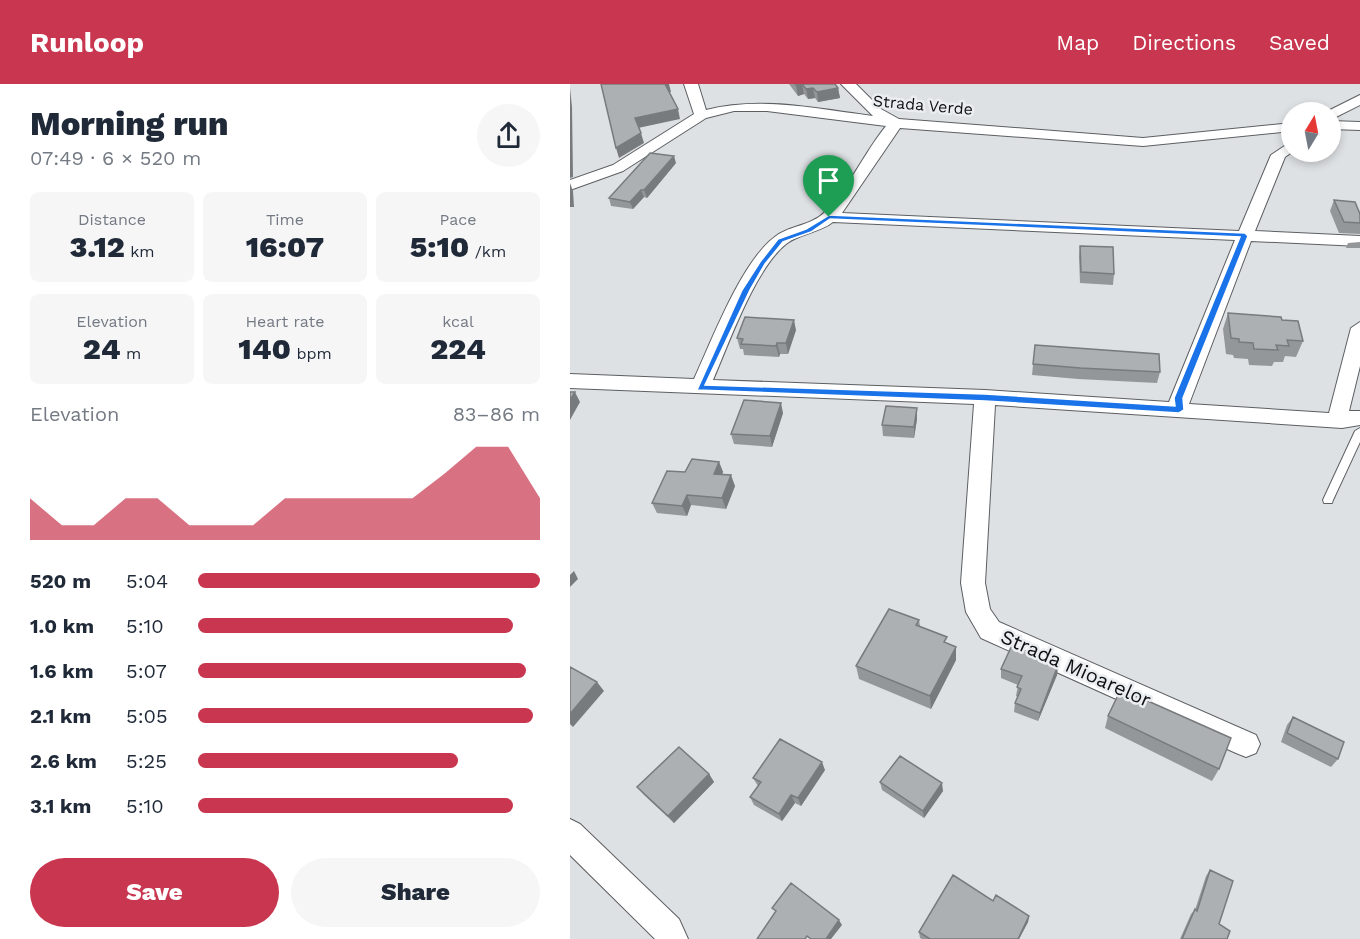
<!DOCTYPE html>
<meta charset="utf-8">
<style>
:root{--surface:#fff;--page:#f6f6f7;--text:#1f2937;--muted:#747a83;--accent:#c8374f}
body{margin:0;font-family:"Work Sans",sans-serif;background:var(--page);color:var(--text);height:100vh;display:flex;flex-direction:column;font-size:22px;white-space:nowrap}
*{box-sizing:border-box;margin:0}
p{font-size:20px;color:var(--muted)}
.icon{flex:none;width:33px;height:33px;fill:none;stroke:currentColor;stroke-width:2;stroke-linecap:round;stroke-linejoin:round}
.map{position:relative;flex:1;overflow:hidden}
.side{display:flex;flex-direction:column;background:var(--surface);width:570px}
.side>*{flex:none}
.needle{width:39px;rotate:10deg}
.buttons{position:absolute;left:711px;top:18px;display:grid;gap:12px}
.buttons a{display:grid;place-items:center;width:60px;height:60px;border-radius:50%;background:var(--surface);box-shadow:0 3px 9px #0003;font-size:30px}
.pin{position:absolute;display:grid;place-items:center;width:51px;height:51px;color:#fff;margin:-62px -26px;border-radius:50% 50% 50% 0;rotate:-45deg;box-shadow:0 0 6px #0007}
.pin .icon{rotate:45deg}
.round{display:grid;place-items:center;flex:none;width:63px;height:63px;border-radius:32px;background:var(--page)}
.headline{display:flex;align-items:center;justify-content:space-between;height:102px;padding:0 30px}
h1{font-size:33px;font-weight:800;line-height:45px}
.stats{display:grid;grid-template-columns:repeat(3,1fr);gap:9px;height:102px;padding:6px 30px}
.stats div{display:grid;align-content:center;border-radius:9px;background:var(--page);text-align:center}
.stats b{font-size:30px;font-weight:800}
.stats small{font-size:16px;font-weight:400}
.stats p{font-size:16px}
.chart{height:168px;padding:12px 30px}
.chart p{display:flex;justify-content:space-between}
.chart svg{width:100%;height:108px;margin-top:6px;fill:var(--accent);opacity:.7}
.cta{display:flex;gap:12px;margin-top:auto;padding:12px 30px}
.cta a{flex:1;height:69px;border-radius:36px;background:var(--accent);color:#fff;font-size:24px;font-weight:800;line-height:69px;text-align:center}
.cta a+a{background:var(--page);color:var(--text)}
ul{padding:0 30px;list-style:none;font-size:20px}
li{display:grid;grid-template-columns:96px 72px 1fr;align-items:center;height:45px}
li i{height:15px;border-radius:8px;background:var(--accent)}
header{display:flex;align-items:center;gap:36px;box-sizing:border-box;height:84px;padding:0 30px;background:var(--accent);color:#fff}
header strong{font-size:28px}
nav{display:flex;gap:33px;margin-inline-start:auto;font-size:21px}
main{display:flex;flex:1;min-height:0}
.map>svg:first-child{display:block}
</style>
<header>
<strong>Runloop</strong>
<nav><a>Map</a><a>Directions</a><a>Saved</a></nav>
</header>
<main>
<section class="side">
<div class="headline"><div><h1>Morning run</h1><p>07:49 · 6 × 520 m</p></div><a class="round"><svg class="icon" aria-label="share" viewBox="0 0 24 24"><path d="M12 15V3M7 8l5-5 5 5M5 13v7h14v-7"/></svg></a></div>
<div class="stats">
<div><p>Distance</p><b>3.12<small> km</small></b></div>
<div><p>Time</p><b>16:07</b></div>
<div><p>Pace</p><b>5:10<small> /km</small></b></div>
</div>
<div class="stats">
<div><p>Elevation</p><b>24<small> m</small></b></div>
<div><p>Heart rate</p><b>140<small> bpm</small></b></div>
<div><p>kcal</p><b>224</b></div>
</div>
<div class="chart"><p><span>Elevation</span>83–86 m</p>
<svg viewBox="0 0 160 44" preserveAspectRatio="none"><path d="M0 44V27L10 38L20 38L30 27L40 27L50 38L60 38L70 38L80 27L90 27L100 27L110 27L120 27L130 17L140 6L150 6L160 27V44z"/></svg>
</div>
<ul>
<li><b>520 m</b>5:04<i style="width:100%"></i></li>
<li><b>1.0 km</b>5:10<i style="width:92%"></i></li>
<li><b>1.6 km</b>5:07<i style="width:96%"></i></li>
<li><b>2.1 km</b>5:05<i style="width:98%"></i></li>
<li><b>2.6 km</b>5:25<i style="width:76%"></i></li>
<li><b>3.1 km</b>5:10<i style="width:92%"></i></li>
</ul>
<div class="cta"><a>Save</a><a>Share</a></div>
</section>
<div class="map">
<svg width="790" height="855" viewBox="0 0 790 855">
<rect width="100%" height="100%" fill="#dee1e4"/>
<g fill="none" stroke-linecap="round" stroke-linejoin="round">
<defs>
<path id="lane" d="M 790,344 L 790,358 L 763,416 L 762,419 L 754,419 L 753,416 L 785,347 Z"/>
<path id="street" d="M 114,0 L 128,0 L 136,26 C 191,12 247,25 303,32 L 271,0 L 286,0 L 311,25 L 329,35 L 573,54 L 722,39 L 722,47 L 573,62 L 330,44 L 272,129 L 669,147 L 701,71 L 722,57 L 722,68 L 715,73 L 685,147 L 790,152 L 790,162 L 681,157 L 619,320 L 759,329 L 781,244 L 790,238 L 790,282 L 779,327 L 790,327 L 790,341 L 772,344 L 425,321 L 415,499 L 420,525 L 429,538 L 686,651 L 690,660 L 686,669 L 676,673 L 666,669 L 411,554 L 396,528 L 391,499 L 404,320 L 0,304 L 0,290 L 124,295 C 142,256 172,176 206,152 C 221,141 241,142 255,128 C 280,103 294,69 316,42 L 197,27 L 164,27 L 136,34 L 53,87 L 0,106 L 0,96 L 43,81 L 124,30 ZM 263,138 L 665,156 L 599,318 L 415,306 L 143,296 C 159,259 185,185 216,160 C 230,149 249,149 263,138 Z
M 790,11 L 790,21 L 760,36 L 760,28 L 756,28 Z
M 760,37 L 790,38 L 790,46 L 760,45 Z
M 0,735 L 10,740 L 109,835 L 118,855 L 85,855 L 0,771 Z"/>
</defs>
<!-- lane casing -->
<use href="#lane" stroke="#5c5f62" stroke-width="2"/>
<!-- street casing -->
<use href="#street" stroke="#5c5f62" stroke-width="2"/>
<!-- lane -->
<use href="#lane" fill="#fff" fill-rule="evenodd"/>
<!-- street -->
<use href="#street" fill="#fff" fill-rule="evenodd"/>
</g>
<!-- wall -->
<path fill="#949799" d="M 219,0 L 265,0 L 268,4 L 270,14 L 248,18 L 245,14 L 238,15 L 234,10 L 228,12 Z
M 106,79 L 77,114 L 74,113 L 63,125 L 41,122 L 39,114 Z
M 764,116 L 790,130 L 790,150 L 769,149 L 760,127 Z
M 790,158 L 790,164 L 776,164 L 778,159 Z
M 510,162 L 544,190 L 543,201 L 510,199 L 509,173 Z
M 658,229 L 712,236 L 733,257 L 726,273 L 715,272 L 713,278 L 704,278 L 702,282 L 679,281 L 678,275 L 664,274 L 663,271 L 656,270 L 653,245 Z
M 226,246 L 218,270 L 210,270 L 209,273 L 174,271 L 173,265 L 170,265 L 167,254 Z
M 465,261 L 590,288 L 587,299 L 508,295 L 462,291 Z
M 213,329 L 202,363 L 164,360 L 161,350 Z
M 347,335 L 344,354 L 313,352 L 312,341 Z
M 149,378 L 153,388 L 152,390 L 165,402 L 156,425 L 121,421 L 117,432 L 87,429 L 82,419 L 115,388 Z
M 349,536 L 350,542 L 377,559 L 386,563 L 386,576 L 361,625 L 289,595 L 286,582 Z
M 488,581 L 487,591 L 468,637 L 444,628 L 445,619 L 448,613 L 446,612 L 448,601 L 431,594 L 431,585 Z
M 538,632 L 649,685 L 642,697 L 535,644 Z
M 723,633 L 768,675 L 761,683 L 711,658 L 717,641 Z
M 255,686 L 231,722 L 225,719 L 212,737 L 184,721 L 180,713 L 188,702 L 183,694 Z
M 139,690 L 144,698 L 104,739 L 74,711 L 67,703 Z
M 310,698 L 373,707 L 354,734 L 312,706 Z
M 640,786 L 649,840 L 657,855 L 610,855 L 621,830 L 625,826 L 636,792 Z
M 423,817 L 459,832 L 458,838 L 449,855 L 352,855 L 350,854 L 349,848 Z"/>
<!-- shaded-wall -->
<path fill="#787b7d" d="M 94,0 L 99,0 L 101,8 L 97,9 Z
M 232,0 L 234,10 L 228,12 L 226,1 Z
M 0,4 L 2,23 L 3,93 L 0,94 Z
M 243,4 L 245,14 L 238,15 L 236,5 Z
M 268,4 L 270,14 L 248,18 L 247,8 Z
M 108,25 L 110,35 L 68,44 L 65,34 Z
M 71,49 L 74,59 L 49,74 L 46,64 Z
M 104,72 L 106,79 L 77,114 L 74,106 Z
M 0,99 L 3,107 L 4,123 L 0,123 Z
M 71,106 L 74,113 L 63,125 L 60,118 Z
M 224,236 L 226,246 L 218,270 L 216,259 Z
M 207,259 L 210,270 L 209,273 L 206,262 Z
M 5,308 L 10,318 L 0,336 L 0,316 Z
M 211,319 L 213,329 L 202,363 L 200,352 Z
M 347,324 L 347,335 L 344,354 L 344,343 Z
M 149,378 L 153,388 L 148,400 L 144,390 Z
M 161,391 L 165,402 L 156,425 L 152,414 Z
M 117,411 L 121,421 L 117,432 L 112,422 Z
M 4,487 L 8,495 L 0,503 L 0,491 Z
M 386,563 L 386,576 L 361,625 L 360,612 Z
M 488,581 L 487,591 L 468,637 L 470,629 Z
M 27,598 L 34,607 L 3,643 L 0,640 L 0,630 Z
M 252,678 L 255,686 L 231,722 L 228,714 Z
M 139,690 L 144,698 L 104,739 L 98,732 Z
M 372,699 L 373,707 L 354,734 L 353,727 Z
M 221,711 L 225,719 L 212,737 L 209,730 Z
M 459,832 L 458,838 L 449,855 L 448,855 Z
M 269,836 L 272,841 L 261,855 L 256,855 Z"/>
<!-- building -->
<path fill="#acb0b2" stroke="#787b7d" stroke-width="1.5" d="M 31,0 L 95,0 L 108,25 L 65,34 L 71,49 L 46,64 Z
M 225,0 L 265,0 L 268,4 L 247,8 L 243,4 L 236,5 L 232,0 L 226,1 Z
M 80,69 L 104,72 L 74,106 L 71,106 L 60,118 L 39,114 Z
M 764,116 L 785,118 L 790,130 L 790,139 L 774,138 Z
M 510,162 L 543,163 L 544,190 L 511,188 Z
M 658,229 L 711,233 L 712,236 L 728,237 L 733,257 L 717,256 L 719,262 L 706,261 L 708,266 L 684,265 L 683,259 L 669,258 L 669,255 L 661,254 Z
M 175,233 L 224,236 L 216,259 L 207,259 L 206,262 L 171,260 L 173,255 L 167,254 Z
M 465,261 L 589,270 L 590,288 L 510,284 L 463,280 Z
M 0,308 L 5,308 L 0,316 Z
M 174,316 L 211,319 L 200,352 L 161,350 Z
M 316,322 L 347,324 L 344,343 L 312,341 Z
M 122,375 L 149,378 L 144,390 L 161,391 L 152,414 L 117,411 L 112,422 L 82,419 L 97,387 L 115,388 Z
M 319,525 L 349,536 L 346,541 L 377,553 L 374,558 L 386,563 L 360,612 L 286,582 Z
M 442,561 L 488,581 L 470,629 L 445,619 L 451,605 L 447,603 L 452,592 L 431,585 Z
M 0,583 L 27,598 L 0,630 Z
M 551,605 L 661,654 L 649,685 L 538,632 Z
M 723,633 L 774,658 L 768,675 L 717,649 Z
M 210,655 L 252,678 L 228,714 L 221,711 L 209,730 L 180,713 L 191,698 L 183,694 Z
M 109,663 L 139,690 L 98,732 L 67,703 Z
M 330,672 L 372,699 L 353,727 L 310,698 Z
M 640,786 L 663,797 L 649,840 L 660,847 L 657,855 L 612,855 L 625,825 L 627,827 Z
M 383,791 L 423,817 L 426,811 L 459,832 L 448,855 L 360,855 L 349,848 Z
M 221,799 L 269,836 L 256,855 L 241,855 L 237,852 L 235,855 L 187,855 L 206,827 L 202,824 Z"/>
<!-- route -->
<path fill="#1a73e8" stroke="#fff" stroke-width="1.5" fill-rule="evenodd" d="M 259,131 L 675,149 L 678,152 L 613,314 L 614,326 L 609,329 L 415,317 L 127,306 L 172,206 L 190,178 L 208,155 L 236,145 ZM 260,135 L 670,153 L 604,314 L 605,322 L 415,310 L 135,301 L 180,206 L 195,180 L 213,158 L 241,148 Z"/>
<g text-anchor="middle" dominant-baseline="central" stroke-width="5" stroke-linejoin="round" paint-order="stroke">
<!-- far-street labels -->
<g font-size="16" fill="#0e0f10" stroke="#ebeef1">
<text transform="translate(353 21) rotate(5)">Strada Verde</text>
</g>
<!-- street labels -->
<g font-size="20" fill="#0e0f10" stroke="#ebeef1">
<text transform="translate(506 584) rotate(24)">Strada Mioarelor</text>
</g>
</g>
</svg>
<div class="buttons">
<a><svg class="needle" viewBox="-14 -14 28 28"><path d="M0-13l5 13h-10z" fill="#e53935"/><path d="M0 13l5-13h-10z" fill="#747a83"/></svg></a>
</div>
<div class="pin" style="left:259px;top:133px;background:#1e9e55"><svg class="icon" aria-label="arrive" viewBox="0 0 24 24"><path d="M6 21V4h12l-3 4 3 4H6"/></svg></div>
</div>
</main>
